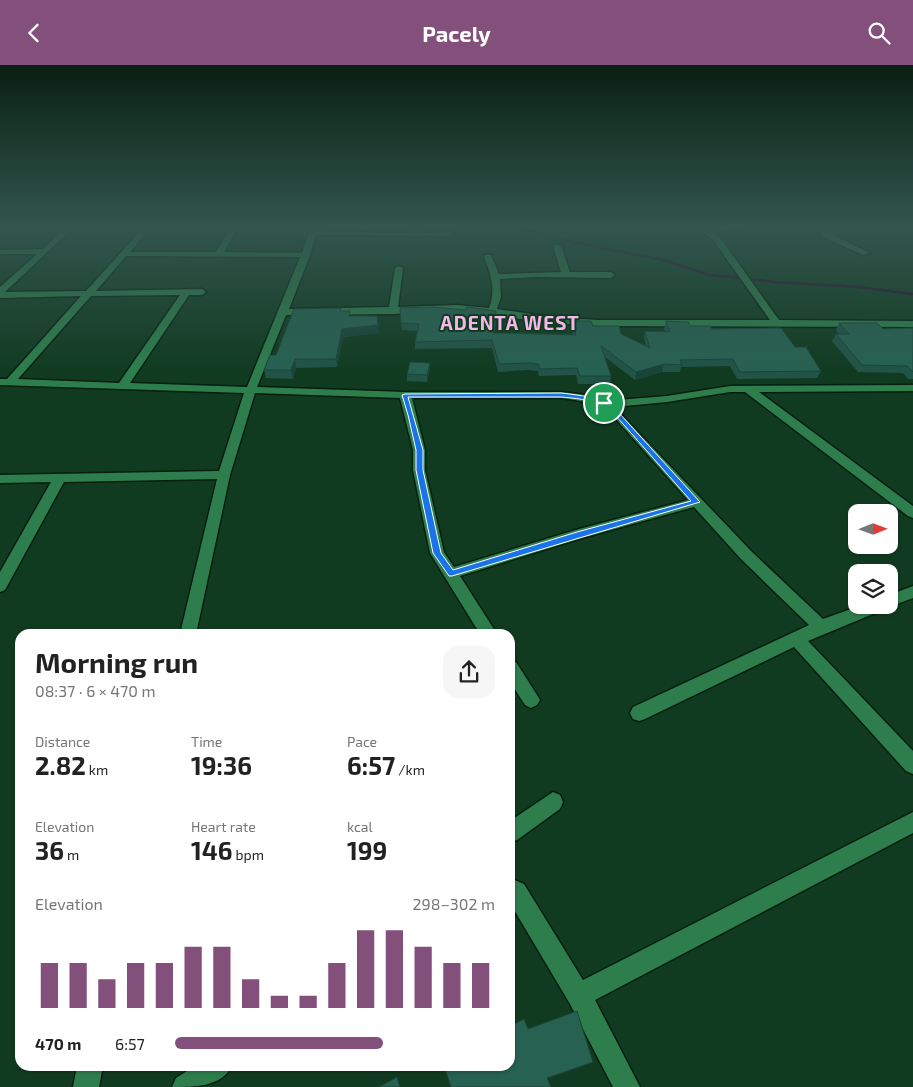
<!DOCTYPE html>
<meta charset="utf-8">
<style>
:root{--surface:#fff;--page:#f6f6f6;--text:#222;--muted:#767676;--accent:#834f7b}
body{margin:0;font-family:"Exo 2",sans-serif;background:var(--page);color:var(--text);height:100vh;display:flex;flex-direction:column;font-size:19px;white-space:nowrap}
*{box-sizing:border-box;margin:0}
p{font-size:16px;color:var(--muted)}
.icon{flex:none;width:28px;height:28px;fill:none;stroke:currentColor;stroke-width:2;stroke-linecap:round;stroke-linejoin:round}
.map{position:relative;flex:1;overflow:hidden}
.sheet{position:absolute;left:15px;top:564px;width:500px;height:442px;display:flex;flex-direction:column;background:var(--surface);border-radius:15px;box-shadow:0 1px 4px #0004}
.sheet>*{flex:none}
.needle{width:32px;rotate:89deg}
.tools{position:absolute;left:848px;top:439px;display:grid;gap:10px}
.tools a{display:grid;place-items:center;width:50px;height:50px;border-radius:10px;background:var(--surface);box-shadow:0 1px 4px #0004;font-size:25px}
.pin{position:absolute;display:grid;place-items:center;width:42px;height:42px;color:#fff;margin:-21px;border:2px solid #fff;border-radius:50%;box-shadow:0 1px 5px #0007}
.round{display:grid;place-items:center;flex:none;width:52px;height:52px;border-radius:15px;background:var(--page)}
.head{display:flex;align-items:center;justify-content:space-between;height:85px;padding:0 20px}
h1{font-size:28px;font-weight:700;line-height:38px}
.stats{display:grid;grid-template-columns:repeat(3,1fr);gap:8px;height:85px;padding:5px 20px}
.stats div{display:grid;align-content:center}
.stats b{font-size:25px;font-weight:700}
.stats small{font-size:14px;font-weight:400}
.stats p{font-size:14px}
.chart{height:140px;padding:10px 20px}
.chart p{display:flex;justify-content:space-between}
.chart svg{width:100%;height:90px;margin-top:5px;stroke:var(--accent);stroke-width:6}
ul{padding:0 20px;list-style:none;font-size:16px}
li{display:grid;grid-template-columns:80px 60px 1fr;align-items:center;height:38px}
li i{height:12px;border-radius:6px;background:var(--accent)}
header{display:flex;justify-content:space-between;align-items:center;height:65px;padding:0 20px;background:var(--accent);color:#fff;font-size:22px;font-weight:700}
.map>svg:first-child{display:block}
</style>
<header><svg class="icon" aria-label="back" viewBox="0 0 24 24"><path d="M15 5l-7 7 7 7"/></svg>Pacely<svg class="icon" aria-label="search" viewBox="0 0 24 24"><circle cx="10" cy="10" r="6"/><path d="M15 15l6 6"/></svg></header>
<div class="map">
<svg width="913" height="1022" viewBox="0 0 913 1022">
<rect width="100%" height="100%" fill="#113b21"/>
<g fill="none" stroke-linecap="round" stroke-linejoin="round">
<!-- stream -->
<path stroke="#31092c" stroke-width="2.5" d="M 511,161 L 573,177 L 663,195 L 710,210 L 775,217 L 859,222 L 913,229"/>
<defs>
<path id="minor" d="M 67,161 L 75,161 L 5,227 L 86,226 L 145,161 L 152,161 L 130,187 L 216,187 L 232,161 L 239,161 L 224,187 L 302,188 L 311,161 L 319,161 L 317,166 L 409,168 L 414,166 L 418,161 L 425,161 L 421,168 L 450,167 L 454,169 L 450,171 L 316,170 L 310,190 L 289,244 L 389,242 L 395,203 L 399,201 L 403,203 L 398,242 L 457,240 L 489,243 C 496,225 491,209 484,192 L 485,190 L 491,190 L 499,209 L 561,207 L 553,181 L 557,179 L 561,181 L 570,207 L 611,207 L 615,210 L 611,213 L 538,212 L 500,214 L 501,232 L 497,244 L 552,252 L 598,255 L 770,255 L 713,175 L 695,161 L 768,161 L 712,167 L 719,171 L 779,255 L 913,256 L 913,262 L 598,261 L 552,258 L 457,246 L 393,249 L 286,250 L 257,322 L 405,327 L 561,327 L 587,330 L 605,336 L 667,331 L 730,321 L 913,320 L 913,326 L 759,327 L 913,441 L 913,453 L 908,451 L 745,327 L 730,327 L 667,337 L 614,342 L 751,486 L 823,554 L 862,540 L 889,540 L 889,530 L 913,521 L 913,533 L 889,542 L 886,541 L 885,544 L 808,576 L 913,686 L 913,709 L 906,706 L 794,582 L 645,654 L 639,656 L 633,654 L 630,648 L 633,642 L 809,560 L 741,494 L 694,442 L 582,473 L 460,511 L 497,569 L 480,569 L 430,488 L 413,405 L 413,385 L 400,333 L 255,328 L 230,410 L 196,569 L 180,569 L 217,414 L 64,417 L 5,525 L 0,527 L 0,507 L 51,417 L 0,418 L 0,410 L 219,406 L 244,328 L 0,320 L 0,314 L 7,314 L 81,231 L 0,233 L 0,222 L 37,189 L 0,189 L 0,185 L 43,184 ZM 126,191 L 300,192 L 247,322 L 130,318 L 189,230 L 202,230 L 206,227 L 202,224 L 96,226 ZM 180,230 L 119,318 L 18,314 L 91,231 ZM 412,333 L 561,333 C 584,336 595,338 614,352 L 688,435 L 579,464 L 454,502 L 444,487 L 425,405 L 425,385 Z
M 795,161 L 832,164 L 870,161 L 849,167 L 829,168 L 870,188 L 863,190 L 821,171 L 821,168 Z
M 510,595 L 516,597 L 537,630 L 540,635 L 537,640 L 531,643 L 525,640 L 510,617 Z
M 553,727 L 560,730 L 563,737 L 560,744 L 517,775 L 510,778 L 510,756 Z
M 913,747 L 913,768 L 595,935 L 640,1022 L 613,1022 L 570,939 L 510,838 L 510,813 L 524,819 L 583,915 Z
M 77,1001 L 103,1001 L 99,1022 L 73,1022 Z
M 195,1001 L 232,1001 C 221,1022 195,1022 172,1022 L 176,1013 Z"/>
</defs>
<!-- minor casing -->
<use href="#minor" stroke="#061f0f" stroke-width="3"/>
<!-- minor -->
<use href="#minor" fill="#2e7e4d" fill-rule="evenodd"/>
</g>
<!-- wall -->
<path fill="#225347" d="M 341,243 L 341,246 L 379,268 L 343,272 L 337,302 L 296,303 L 293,314 L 266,313 L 264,305 L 276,290 Z
M 400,243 L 496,253 L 494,268 L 573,270 L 572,263 L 573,256 L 593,261 L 621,269 L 646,281 L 644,273 L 645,266 L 665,267 L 664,264 L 666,256 L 690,261 L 712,264 L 795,282 L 821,306 L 817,313 L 737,314 L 730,301 L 681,302 L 680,307 L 662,307 L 635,315 L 605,292 L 611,311 L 610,319 L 578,319 L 576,310 L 539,311 L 538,306 L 528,305 L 498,307 L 492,283 L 415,284 L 415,277 L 418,266 L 402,265 Z
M 839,258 L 883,264 L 913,263 L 913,314 L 908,314 L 903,308 L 858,307 L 832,276 L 836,269 L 839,269 L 836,265 Z
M 430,298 L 430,304 L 427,317 L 407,316 L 407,309 Z"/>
<!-- shaded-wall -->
<path fill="#1b4439" d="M 377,251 L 379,268 L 343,272 L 337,302 L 336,294 L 342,264 Z
M 295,294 L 296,303 L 293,314 L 291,305 Z
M 430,298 L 430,304 L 427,317 L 427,310 Z
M 664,299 L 662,307 L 635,315 L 636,307 Z
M 593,997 L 589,999 L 544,1015 L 547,1013 Z"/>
<!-- building -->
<path fill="#276152" stroke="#1b4439" d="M 432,242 L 466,245 L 467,242 L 496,246 L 493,268 L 576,270 L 573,256 L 591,256 L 593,261 L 619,261 L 621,269 L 650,283 L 645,266 L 670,267 L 666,256 L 688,257 L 690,261 L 710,261 L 712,264 L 781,263 L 795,282 L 806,282 L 821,306 L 740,307 L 733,294 L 680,295 L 682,300 L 664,299 L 636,307 L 601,281 L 611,311 L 580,311 L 577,303 L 540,304 L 538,299 L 529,298 L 499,299 L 492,275 L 415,277 L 419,259 L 401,258 L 400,243 Z
M 341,243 L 340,246 L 350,246 L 349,251 L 377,251 L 378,260 L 342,264 L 336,294 L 295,294 L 291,305 L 264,305 L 270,290 L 276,290 L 294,244 Z
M 839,258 L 877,258 L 883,264 L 913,263 L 913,307 L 907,301 L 862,300 L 836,269 L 849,269 Z
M 410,297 L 430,298 L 427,310 L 407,309 Z
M 577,946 L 593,997 L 547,1013 L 551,1022 L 451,1022 L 444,1001 L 510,1001 L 510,961 L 524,954 L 528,964 Z
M 397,1012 L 400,1022 L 379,1022 Z"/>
<!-- sky -->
<linearGradient id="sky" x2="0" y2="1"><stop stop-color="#092012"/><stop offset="0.53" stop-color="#32554e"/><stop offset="1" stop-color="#32554e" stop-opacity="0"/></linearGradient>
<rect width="913" height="305" fill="url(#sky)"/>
<!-- route -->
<path fill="#1a73e8" stroke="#fff" fill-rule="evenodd" d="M 561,328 C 586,331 600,332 620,349 L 700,437 L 452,511 L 449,511 L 433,488 L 416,405 L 416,385 L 408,350 L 402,330 L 405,329 ZM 408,332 L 561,332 C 584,334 597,335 616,351 L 691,436 L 577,467 L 453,505 L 441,488 L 423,405 L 423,385 Z"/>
<g text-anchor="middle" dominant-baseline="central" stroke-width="4" stroke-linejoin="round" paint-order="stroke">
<!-- far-district labels -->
<g font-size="19" font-weight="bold" letter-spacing="1" fill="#f6b6ea" stroke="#113b21">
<text x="510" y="257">ADENTA WEST</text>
</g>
</g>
</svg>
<div class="tools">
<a><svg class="needle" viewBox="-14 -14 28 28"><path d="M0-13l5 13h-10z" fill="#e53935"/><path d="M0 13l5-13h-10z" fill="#767676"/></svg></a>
<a><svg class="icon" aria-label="layers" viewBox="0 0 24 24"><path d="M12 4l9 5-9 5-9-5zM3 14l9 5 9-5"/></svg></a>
</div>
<div class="pin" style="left:604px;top:338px;background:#1e9e55"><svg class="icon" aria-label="arrive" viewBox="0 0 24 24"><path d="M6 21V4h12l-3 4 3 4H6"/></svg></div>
<section class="sheet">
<div class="head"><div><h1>Morning run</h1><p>08:37 · 6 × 470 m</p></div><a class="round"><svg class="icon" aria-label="share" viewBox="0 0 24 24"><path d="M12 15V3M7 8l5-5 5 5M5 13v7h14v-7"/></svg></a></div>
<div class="stats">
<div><p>Distance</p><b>2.82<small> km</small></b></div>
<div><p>Time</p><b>19:36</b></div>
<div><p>Pace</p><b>6:57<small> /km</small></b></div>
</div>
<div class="stats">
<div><p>Elevation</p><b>36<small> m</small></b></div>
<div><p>Heart rate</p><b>146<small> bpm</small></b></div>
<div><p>kcal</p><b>199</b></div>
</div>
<div class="chart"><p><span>Elevation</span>298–302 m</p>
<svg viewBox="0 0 160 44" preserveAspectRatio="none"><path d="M5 44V22M15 44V22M25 44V30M35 44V22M45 44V22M55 44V14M65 44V14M75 44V30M85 44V38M95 44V38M105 44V22M115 44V6M125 44V6M135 44V14M145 44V22M155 44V22"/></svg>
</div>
<ul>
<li><b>470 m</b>6:57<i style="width:65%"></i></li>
</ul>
</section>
</div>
